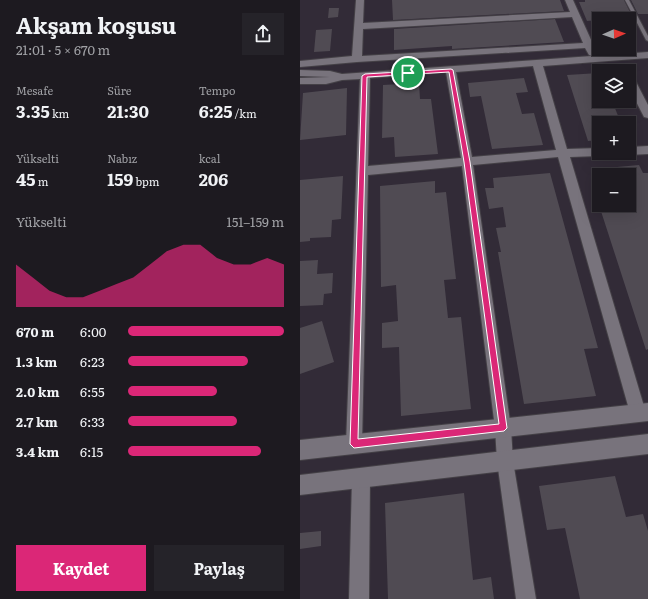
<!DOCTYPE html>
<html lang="tr">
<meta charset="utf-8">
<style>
:root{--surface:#1d1a20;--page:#252329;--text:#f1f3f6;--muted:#a0a1a5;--line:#3b383e;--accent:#db2777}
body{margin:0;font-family:Literata,serif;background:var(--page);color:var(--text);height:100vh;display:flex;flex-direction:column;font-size:15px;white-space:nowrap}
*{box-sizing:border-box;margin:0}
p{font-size:13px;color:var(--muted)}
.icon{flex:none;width:22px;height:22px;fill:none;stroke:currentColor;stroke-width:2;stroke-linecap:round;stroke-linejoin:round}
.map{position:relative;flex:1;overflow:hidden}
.panel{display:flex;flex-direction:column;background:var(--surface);width:300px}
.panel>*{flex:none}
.needle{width:26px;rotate:88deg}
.fabs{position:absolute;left:292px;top:12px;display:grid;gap:8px}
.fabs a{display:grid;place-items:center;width:44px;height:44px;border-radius:0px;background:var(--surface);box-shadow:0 4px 16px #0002,0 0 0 1px var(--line);font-size:20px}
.pin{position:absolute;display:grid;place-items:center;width:34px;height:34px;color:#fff;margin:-17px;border:2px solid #fff;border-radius:50%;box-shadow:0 1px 4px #0007}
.round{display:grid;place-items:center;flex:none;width:42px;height:42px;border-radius:0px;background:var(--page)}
.overview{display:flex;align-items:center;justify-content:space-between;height:68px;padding:0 16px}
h1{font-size:22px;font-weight:700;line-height:30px}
.stats{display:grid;grid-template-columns:repeat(3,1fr);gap:6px;height:68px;padding:4px 16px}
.stats div{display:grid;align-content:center}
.stats b{font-size:17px;font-weight:700}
.stats small{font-size:11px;font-weight:400}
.stats p{font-size:11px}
.chart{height:112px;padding:8px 16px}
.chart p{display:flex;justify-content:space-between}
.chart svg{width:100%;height:72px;margin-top:4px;fill:var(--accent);opacity:.7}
.button{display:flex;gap:8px;margin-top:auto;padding:8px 16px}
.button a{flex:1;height:46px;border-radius:0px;background:var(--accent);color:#fff;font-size:16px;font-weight:700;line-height:46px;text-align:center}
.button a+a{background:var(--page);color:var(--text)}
ul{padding:0 16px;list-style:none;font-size:13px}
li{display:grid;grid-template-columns:64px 48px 1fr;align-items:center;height:30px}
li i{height:10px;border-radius:5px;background:var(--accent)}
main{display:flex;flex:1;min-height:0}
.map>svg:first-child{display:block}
</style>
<main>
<section class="panel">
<div class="overview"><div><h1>Akşam koşusu</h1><p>21:01 · 5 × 670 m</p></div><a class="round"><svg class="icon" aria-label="share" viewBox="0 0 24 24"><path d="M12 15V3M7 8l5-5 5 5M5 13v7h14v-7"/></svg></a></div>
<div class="stats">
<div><p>Mesafe</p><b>3.35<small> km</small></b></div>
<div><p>Süre</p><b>21:30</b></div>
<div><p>Tempo</p><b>6:25<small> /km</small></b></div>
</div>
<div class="stats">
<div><p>Yükselti</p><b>45<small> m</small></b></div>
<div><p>Nabız</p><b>159<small> bpm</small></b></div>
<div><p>kcal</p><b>206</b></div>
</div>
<div class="chart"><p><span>Yükselti</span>151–159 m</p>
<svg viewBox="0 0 160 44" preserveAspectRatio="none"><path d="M0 44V18L10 26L20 34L30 38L40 38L50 34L60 30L70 26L80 18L90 10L100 6L110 6L120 14L130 18L140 18L150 14L160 18V44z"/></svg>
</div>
<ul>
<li><b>670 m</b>6:00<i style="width:100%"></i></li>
<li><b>1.3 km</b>6:23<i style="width:77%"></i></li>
<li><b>2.0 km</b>6:55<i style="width:57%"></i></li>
<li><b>2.7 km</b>6:33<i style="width:70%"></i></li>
<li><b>3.4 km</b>6:15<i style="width:85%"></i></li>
</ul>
<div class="button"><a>Kaydet</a><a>Paylaş</a></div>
</section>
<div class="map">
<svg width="348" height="599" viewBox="0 0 348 599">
<rect width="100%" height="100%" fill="#27232a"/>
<!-- built -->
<path fill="#322b37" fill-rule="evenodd" d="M 0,0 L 348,0 L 348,599 L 0,599 ZM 299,19 L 329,19 L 329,49 L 299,49 ZM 299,71 L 329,71 L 329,101 L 299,101 ZM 299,123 L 329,123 L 329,153 L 299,153 ZM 299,175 L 329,175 L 329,205 L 299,205 Z"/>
<!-- building -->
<path fill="#504b53" d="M 92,0 L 260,0 L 264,11 L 93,20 Z
M 285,0 L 324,0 L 331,14 L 321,15 L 323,19 L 299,19 L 299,20 L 287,21 L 279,2 L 285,2 Z
M 331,0 L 348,0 L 348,14 L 338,14 Z
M 29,8 L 39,8 L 38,17 L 28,18 Z
M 255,19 L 264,42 L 152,49 L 152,46 L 94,50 L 94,29 Z
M 32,29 L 30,51 L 14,52 L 16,30 Z
M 299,73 L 299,101 L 312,101 L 321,123 L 299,123 L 299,140 L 288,141 L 267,75 Z
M 224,78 L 228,92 L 216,93 L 222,114 L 234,113 L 243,145 L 192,149 L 181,96 L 170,97 L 168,83 Z
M 119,83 L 120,99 L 131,99 L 138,154 L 95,157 L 94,137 L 82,138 L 83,85 Z
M 47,88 L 46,135 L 0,140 L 3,93 Z
M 339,165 L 343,173 L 348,173 L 348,349 L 346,350 L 299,205 L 329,205 L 329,175 L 306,175 L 306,168 Z
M 250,173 L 298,348 L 284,349 L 296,396 L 224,404 L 198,252 L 201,252 L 196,228 L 206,227 L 203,207 L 189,209 L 185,188 L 194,188 L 193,178 Z
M 43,176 L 41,219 L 32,220 L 31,237 L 10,238 L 10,241 L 0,242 L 0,180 Z
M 135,181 L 135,193 L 146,192 L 156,279 L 144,280 L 148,318 L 161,317 L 171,409 L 101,416 L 99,347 L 82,348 L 82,323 L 98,321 L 96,285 L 81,287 L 80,186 Z
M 18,260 L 17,274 L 33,273 L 32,293 L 24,294 L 23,305 L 0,306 L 0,261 Z
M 22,321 L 34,362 L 0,374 L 0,328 Z
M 315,476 L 326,517 L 343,514 L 348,531 L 348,599 L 280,599 L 265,528 L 247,530 L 239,486 Z
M 164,493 L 173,580 L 191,577 L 194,599 L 88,599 L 85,503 Z
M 21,531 L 21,546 L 0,549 L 0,533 Z"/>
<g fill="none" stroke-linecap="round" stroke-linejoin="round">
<defs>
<path id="service" d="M 325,0 L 329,0 L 348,36 L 348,41 L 346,40 Z"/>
<path id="minor" d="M 56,0 L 64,0 L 63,23 L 270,12 L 265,0 L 273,0 L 297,53 L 292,56 L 289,55 L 285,48 L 57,62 L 0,67 L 0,61 L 52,56 ZM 272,17 L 283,43 L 62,56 L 63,29 Z
M 348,52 L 348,58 L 243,66 L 267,149 L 299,148 L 299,153 L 304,153 L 299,156 L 270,157 L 346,413 L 344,418 L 338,421 L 332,418 L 330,413 L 258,157 L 173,165 L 211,428 L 213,461 L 236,599 L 216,599 L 197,461 L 195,428 L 162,166 L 68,175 L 62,444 L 60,450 L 54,452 L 48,450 L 46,444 L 60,79 L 42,80 L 26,84 L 0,84 L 0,78 L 30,77 L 0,76 L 0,70 L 30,71 L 42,74 ZM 233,66 L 256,150 L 172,157 L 156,72 ZM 146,72 L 161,158 L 68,166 L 70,78 Z
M 329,75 L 334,78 L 348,105 L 348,118 L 344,117 L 343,115 L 329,88 Z
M 348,146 L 348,154 L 329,155 L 325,153 L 329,153 L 329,147 Z
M 61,469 L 67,472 L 70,478 L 69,599 L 49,599 L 52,478 L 55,472 Z"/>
<path id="tertiary" d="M 348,403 L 348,421 L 0,460 L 0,440 Z
M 348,434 L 348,454 L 0,495 L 0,475 Z"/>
</defs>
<!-- service casing -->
<use href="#service" stroke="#444046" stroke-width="2"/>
<!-- minor casing -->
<use href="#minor" stroke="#444046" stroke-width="2"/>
<!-- tertiary casing -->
<use href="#tertiary" stroke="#444046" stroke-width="2"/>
<!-- service -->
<use href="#service" fill="#78737c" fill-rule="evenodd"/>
<!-- minor -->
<use href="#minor" fill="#78737c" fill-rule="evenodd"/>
<!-- tertiary -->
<use href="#tertiary" fill="#78737c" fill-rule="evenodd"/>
</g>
<!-- route -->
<path fill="#db2777" stroke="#fff" fill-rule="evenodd" d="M 151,69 L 153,70 L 170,162 L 207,428 L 204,431 L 54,448 L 50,444 L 62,76 L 65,74 ZM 149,72 L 164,162 L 199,424 L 58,439 L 67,77 Z"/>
</svg>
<div class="fabs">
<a><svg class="needle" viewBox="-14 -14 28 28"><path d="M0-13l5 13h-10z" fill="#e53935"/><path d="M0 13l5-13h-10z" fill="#a0a1a5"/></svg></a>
<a><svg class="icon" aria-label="layers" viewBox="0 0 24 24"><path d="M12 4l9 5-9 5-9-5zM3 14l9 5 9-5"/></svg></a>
<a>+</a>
<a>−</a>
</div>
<div class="pin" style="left:108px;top:73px;background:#1e9e55"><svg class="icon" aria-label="arrive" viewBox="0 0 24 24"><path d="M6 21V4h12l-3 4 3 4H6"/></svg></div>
</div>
</main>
